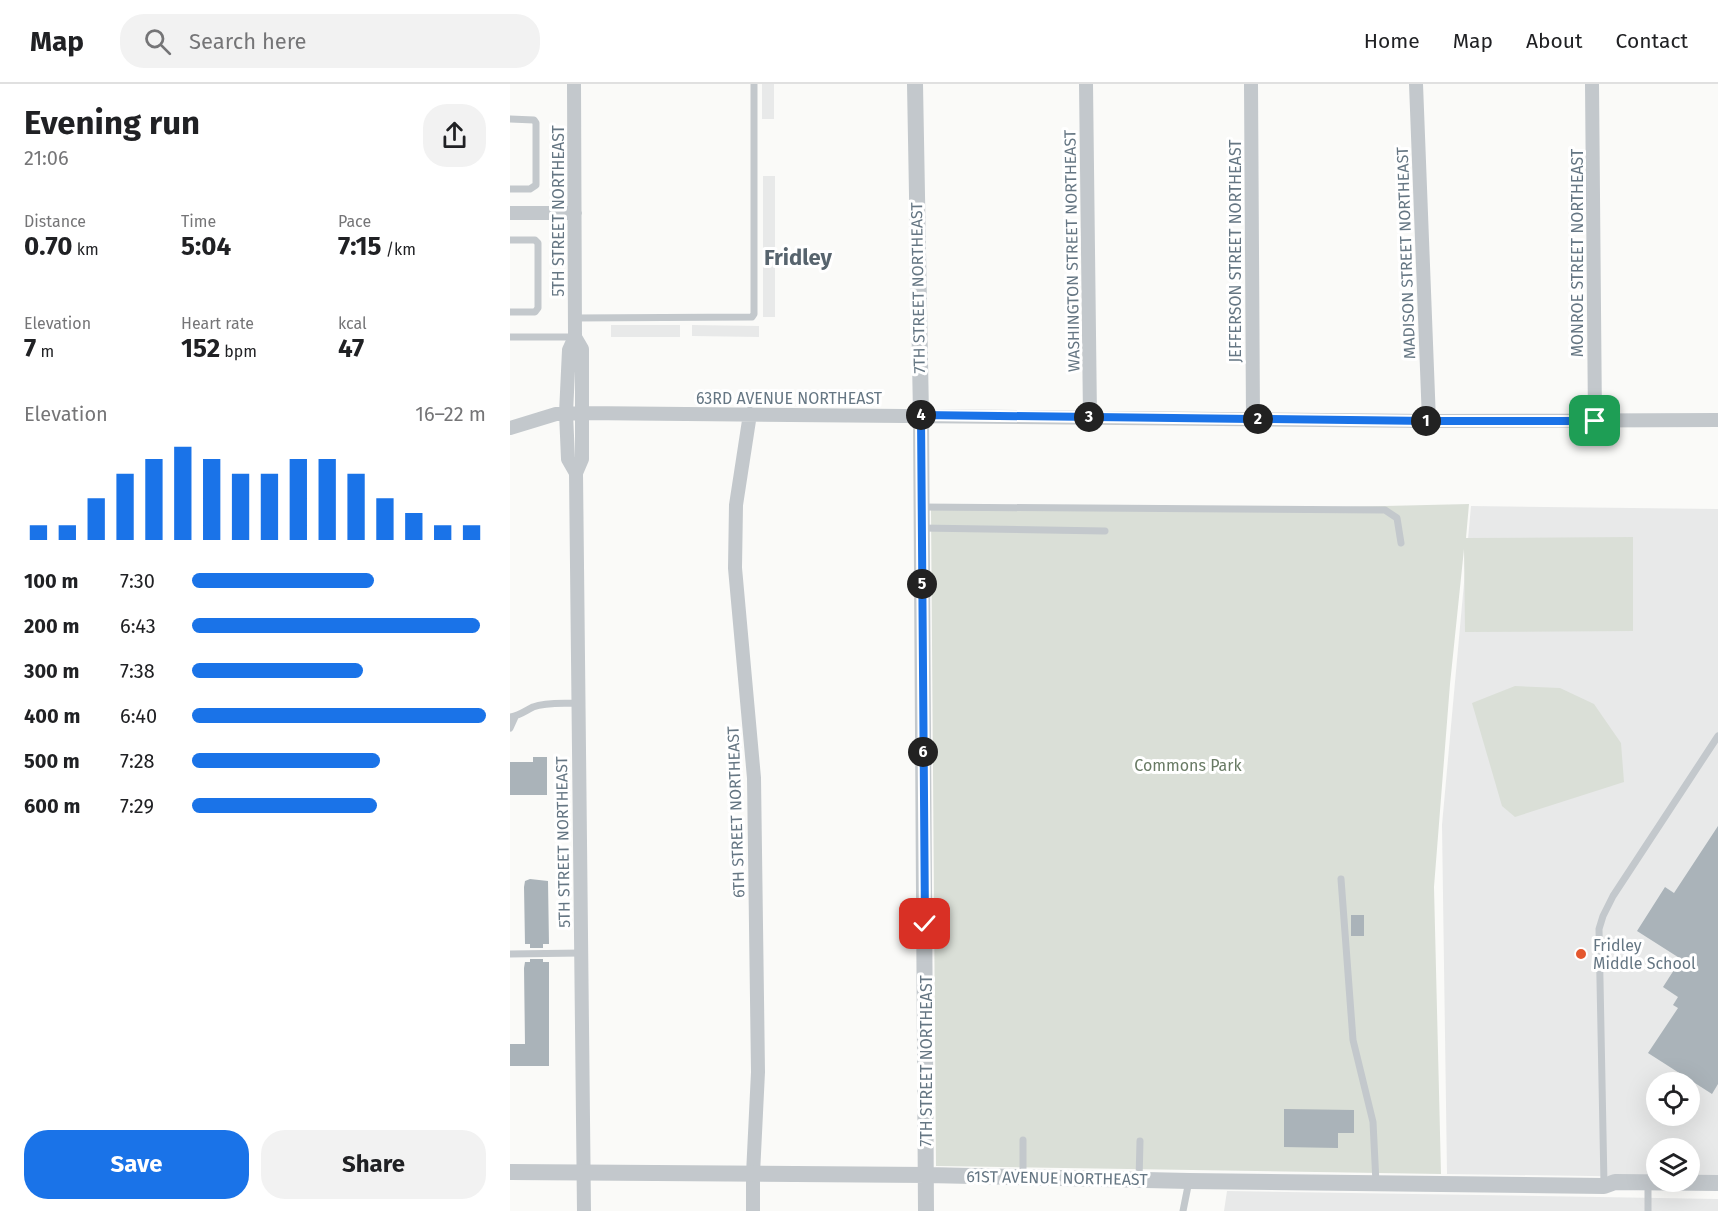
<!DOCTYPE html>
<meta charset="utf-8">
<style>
:root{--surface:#fff;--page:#f2f2f2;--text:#202124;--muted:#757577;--line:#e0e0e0;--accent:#1a73e8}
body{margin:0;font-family:"Fira Sans",sans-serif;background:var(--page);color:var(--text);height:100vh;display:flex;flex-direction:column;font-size:22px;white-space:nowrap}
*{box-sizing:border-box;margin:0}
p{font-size:20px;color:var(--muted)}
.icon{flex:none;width:33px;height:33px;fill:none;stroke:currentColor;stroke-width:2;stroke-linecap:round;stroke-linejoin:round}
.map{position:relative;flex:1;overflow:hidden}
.panel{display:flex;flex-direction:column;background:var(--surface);width:510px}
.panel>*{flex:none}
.tools{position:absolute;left:1136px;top:988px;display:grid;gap:12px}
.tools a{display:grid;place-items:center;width:54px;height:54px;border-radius:50%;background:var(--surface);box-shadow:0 6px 24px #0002;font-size:30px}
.pin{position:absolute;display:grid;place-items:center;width:51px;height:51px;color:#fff;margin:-26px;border-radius:12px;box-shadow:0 3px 9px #0006}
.km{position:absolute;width:30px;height:30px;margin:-15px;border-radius:50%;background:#222;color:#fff;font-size:16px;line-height:30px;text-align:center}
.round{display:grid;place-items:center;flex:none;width:63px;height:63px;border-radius:24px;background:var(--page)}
.head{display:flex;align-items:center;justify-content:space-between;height:102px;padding:0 24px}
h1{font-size:33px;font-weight:700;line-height:45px}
.metrics{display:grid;grid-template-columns:repeat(3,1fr);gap:9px;height:102px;padding:6px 24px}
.metrics div{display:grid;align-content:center}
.metrics b{font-size:26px;font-weight:700}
.metrics small{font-size:16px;font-weight:400}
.metrics p{font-size:16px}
.chart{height:168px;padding:12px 24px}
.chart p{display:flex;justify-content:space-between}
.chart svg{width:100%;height:108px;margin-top:6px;stroke:var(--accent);stroke-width:6}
.cta{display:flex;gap:12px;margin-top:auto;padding:12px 24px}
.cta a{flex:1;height:69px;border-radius:24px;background:var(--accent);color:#fff;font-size:24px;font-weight:700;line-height:69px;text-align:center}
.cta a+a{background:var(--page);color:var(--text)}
ul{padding:0 24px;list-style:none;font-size:20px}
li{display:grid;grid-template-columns:96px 72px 1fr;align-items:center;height:45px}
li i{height:15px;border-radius:8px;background:var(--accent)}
header{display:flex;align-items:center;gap:36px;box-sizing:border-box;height:84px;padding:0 30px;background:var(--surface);border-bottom:2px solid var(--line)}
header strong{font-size:28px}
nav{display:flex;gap:33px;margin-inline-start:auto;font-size:21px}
.search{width:420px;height:54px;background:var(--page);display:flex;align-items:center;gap:15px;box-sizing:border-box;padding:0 21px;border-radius:24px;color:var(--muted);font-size:22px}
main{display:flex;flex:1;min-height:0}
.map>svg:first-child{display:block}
</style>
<header>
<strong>Map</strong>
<div class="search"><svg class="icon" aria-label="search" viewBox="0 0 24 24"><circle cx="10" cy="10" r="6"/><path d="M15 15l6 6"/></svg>Search here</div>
<nav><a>Home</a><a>Map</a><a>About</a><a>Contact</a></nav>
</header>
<main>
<section class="panel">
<div class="head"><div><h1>Evening run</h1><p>21:06</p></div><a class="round"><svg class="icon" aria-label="share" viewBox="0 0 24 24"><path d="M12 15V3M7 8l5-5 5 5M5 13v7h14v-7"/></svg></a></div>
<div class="metrics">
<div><p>Distance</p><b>0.70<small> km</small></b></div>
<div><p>Time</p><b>5:04</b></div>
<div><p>Pace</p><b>7:15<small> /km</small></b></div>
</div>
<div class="metrics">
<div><p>Elevation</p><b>7<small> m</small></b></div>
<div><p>Heart rate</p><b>152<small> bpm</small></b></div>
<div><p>kcal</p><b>47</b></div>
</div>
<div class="chart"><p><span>Elevation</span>16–22 m</p>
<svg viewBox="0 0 160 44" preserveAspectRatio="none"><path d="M5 44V38M15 44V38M25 44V27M35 44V17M45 44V11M55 44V6M65 44V11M75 44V17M85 44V17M95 44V11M105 44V11M115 44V17M125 44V27M135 44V33M145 44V38M155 44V38"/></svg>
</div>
<ul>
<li><b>100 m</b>7:30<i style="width:62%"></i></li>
<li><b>200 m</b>6:43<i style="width:98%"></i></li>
<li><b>300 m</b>7:38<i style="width:58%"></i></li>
<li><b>400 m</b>6:40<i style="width:100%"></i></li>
<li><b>500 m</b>7:28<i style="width:64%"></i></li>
<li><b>600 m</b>7:29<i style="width:63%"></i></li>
</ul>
<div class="cta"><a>Save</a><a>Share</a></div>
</section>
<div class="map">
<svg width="1208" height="1127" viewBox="0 0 1208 1127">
<rect width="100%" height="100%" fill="#fafaf8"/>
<!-- built -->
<path fill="#e8e9e9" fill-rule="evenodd" d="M 252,0 L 264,0 L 264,35 L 252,35 Z
M 253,92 L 265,92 L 265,233 L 253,233 Z
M 101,241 L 170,241 L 170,253 L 101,253 Z
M 182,241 L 249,242 L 249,253 L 182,252 Z
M 961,422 L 1208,425 L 1208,1093 L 1179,1093 L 1179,1065 L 1146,1065 L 1146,1093 L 937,1090 L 932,741 ZM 1146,999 L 1179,999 L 1179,1032 L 1146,1032 Z
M 717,1107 L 1208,1115 L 1208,1127 L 714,1127 Z"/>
<!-- green -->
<path fill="#dadfd7" d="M 959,420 L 956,454 L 1123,453 L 1123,547 L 955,548 L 954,465 L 940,600 L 924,803 L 931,1090 L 426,1082 L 421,426 L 752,425 Z
M 1005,602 L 1050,604 L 1084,620 L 1111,659 L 1114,698 L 1005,733 L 992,722 L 962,619 Z"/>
<!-- building -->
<path fill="#aab3b9" d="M 23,673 L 37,673 L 37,711 L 0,711 L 0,678 L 23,678 Z
M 1208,742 L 1208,1000 L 1202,1010 L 1138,969 L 1168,924 L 1163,921 L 1168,913 L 1153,903 L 1171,875 L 1127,847 L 1155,803 L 1164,809 Z
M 20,795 L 38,797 L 39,860 L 33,860 L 33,864 L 20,864 L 20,860 L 15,860 L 14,803 L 15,797 Z
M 841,831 L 854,831 L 854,852 L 841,852 Z
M 20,875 L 33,875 L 33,878 L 39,878 L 39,982 L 0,982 L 0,960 L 15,960 L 14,884 L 15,878 L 20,878 Z
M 774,1025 L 844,1026 L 844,1049 L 828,1049 L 828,1064 L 774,1063 Z"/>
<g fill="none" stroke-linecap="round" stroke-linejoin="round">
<!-- service -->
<path stroke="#c3c8cc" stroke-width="7" d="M 0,35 L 24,36 L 26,39 L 26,101 L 20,105 L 0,105
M 0,156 L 25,156 L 28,159 L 28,224 L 25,228 L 0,228
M 65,234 L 242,233 L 244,230 L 244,0
M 0,253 L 65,253
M 411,423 L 875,426 L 887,434 L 891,459
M 411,444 L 595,447
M 0,633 C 9,632 15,627 23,623 C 37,618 54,620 68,619
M 0,644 L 5,633
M 831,795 L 843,956 L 863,1038 L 866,1099
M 0,870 L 71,869
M 513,1093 L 513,1056
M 629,1096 L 630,1057
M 1094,1100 L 1089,845 L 1093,832 L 1103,812 L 1208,652
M 673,1127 L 679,1097
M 1138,1127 L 1138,1098"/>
<!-- minor -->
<path stroke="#c3c8cc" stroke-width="14" d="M 64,0 L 65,253 L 59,266 L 56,329 L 58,375 L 66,389
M 576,0 L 580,333
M 741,0 L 743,335
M 906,0 L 919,337
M 1082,0 L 1085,337
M 0,129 L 65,129
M 65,253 L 72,265 L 72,375 L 66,389 L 74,1127
M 240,330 L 226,421 L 225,484 L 244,694 L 248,988 L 243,1090 L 243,1127
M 0,344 L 46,330 L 72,329 L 919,337 L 1208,336"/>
<!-- tertiary -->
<path stroke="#c3c8cc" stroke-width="16" d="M 405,0 L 411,331 L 416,1127
M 0,1088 L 417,1091 L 679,1097 L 1094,1102 L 1105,1098 L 1208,1099"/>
</g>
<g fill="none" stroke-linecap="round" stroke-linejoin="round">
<defs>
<path id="route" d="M 415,840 L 411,331 L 919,337 L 1085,337"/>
</defs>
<!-- route casing -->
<use href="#route" stroke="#fff" stroke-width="12"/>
<!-- route -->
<use href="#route" stroke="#1a73e8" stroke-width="8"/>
</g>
<!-- markers -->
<circle fill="#e4572e" stroke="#fff" stroke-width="2" cx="1071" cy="870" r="6"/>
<g text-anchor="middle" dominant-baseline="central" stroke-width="6" stroke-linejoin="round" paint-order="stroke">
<!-- street labels -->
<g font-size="16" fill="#657683" stroke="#fff">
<text transform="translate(48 127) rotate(-90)">5TH STREET NORTHEAST</text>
<text transform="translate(562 167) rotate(-91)">WASHINGTON STREET NORTHEAST</text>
<text transform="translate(725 167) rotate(-90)">JEFFERSON STREET NORTHEAST</text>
<text transform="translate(896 169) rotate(-92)">MADISON STREET NORTHEAST</text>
<text transform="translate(1067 169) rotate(-90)">MONROE STREET NORTHEAST</text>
<text transform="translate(408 204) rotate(-91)">7TH STREET NORTHEAST</text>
<text x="279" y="314">63RD AVENUE NORTHEAST</text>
<text transform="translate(226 728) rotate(-92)">6TH STREET NORTHEAST</text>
<text transform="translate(53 758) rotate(-91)">5TH STREET NORTHEAST</text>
<text transform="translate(416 977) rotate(-90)">7TH STREET NORTHEAST</text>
<text transform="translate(547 1094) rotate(1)">61ST AVENUE NORTHEAST</text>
</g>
<!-- park labels -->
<g font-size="16" fill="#687a64" stroke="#fff">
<text x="678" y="681">Commons Park</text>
</g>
<!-- poi labels -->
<g font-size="16" fill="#657683" stroke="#fff" text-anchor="start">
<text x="1083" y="861">Fridley<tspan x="1083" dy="18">Middle School</tspan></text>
</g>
<!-- district labels -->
<g font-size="22" font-weight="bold" fill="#57646e" stroke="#fff">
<text x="288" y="173">Fridley</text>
</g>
</g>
</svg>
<div class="tools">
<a><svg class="icon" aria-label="locate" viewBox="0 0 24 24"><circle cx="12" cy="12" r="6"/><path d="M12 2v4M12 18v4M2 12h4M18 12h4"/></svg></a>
<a><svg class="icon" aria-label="layers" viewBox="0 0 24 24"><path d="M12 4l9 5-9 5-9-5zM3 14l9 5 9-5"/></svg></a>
</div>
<div class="pin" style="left:1085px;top:337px;background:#1e9e55"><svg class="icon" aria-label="arrive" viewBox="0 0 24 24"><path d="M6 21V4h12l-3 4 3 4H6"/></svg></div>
<div class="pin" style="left:415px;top:840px;background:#d93025"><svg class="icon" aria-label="check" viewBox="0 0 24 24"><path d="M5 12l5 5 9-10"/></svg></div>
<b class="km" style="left:916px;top:337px">1</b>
<b class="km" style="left:748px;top:335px">2</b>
<b class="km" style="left:579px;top:333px">3</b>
<b class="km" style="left:411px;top:331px">4</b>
<b class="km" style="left:412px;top:500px">5</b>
<b class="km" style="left:413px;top:668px">6</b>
</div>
</main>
